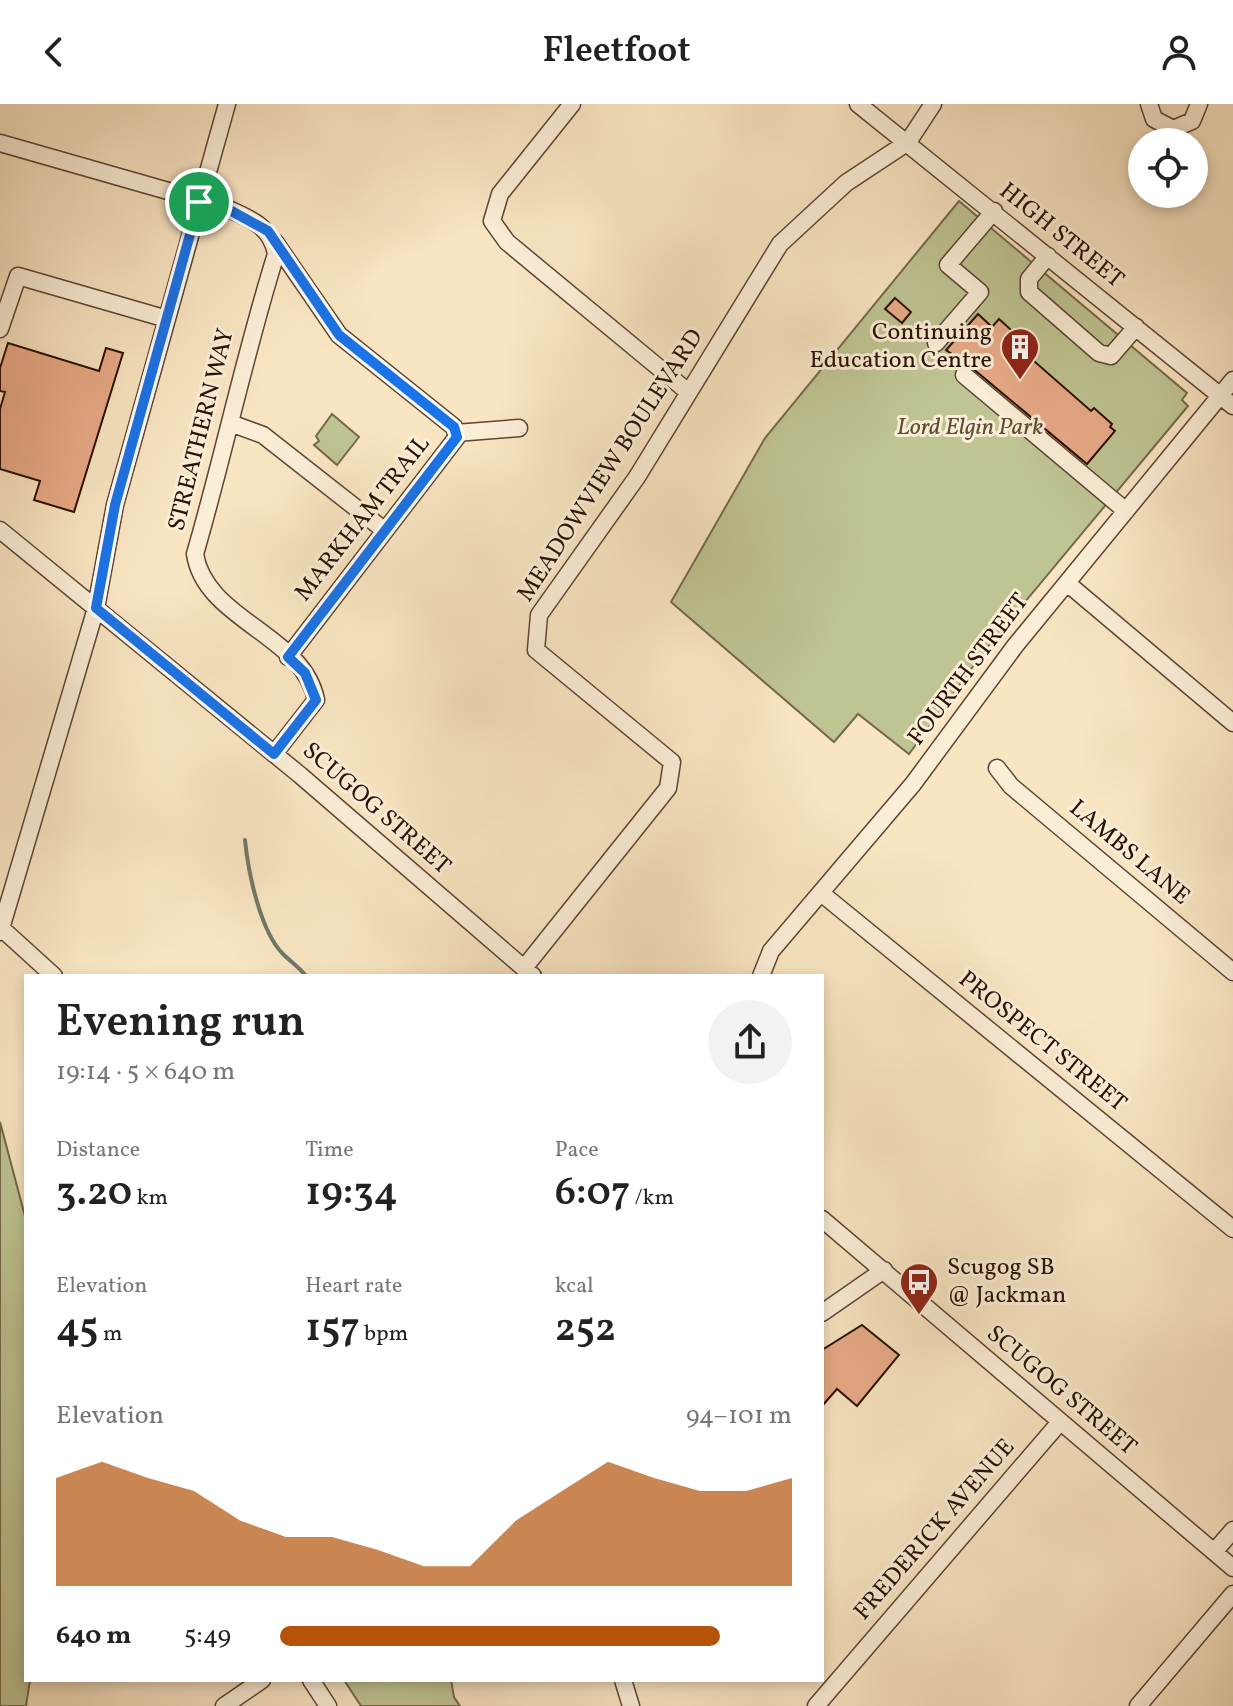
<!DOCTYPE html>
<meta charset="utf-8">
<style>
:root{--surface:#fff;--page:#f2f2f2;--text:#222;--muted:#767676;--accent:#b45309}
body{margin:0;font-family:Vollkorn,serif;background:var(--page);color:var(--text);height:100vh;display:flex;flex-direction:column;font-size:30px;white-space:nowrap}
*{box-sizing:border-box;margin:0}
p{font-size:26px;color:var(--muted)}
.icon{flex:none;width:44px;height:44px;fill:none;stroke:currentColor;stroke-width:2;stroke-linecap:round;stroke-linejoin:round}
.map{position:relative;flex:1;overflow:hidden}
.panel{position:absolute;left:24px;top:870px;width:800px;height:708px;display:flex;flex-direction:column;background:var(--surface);border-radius:0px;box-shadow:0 4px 12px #0003}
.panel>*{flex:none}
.fabs{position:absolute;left:1128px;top:24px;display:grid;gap:16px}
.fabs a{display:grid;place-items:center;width:80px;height:80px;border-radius:50%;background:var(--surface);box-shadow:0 4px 12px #0003;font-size:40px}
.pin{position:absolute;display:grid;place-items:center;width:68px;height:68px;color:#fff;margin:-34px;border:4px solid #fff;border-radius:50%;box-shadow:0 2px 8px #0007}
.round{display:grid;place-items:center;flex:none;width:84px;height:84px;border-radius:42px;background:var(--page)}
.headline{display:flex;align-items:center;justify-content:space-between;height:136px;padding:0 32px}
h1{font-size:44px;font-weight:600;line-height:60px}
.figures{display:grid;grid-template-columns:repeat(3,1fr);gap:12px;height:136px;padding:8px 32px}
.figures div{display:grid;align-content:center}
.figures b{font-size:40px;font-weight:600}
.figures small{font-size:22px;font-weight:400}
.figures p{font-size:22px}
.chart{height:224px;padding:16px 32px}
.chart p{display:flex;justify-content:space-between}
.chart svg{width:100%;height:144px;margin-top:8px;fill:var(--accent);opacity:.7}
ul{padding:0 32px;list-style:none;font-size:26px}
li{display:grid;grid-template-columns:128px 96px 1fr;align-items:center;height:60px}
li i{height:20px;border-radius:10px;background:var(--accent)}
header{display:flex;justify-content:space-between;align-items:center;height:104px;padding:0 32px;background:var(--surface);font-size:36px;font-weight:600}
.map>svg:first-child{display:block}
</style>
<header><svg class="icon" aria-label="back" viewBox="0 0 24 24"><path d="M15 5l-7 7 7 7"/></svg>Fleetfoot<svg class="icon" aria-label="person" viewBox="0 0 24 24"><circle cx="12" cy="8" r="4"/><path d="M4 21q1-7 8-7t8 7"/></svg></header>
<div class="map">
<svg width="1233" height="1602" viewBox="0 0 1233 1602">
<rect width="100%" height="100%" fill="#f9e5c2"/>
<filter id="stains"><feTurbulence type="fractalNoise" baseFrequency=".0025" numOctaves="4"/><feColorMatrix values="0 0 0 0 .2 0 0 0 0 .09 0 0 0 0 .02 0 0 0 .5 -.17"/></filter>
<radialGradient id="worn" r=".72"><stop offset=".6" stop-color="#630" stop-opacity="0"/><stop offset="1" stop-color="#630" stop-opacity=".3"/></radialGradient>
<!-- green -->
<path fill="#bfc493" stroke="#746a4a" stroke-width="2" d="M 959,97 L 1187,289 L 1182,296 L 1188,302 L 985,546 L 909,650 L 858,610 L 834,638 L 671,498 L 765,334 Z
M 332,310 L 359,333 L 337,361 L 314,341 L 319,337 L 316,332 Z
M 0,1018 L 26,1116 L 26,1576 L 30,1576 L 26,1602 L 0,1602 Z
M 344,1576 L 451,1576 L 454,1593 L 460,1602 L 361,1602 Z"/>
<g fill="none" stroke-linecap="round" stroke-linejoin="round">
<!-- stream -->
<path stroke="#707969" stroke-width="4" d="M 245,736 C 248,767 260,827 283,850 C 291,858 299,863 306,872"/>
</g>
<!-- building -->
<path fill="#e8aa87" stroke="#2a0f02" stroke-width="2" d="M 895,194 L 911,208 L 902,219 L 885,205 Z
M 978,210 L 992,223 L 999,215 L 1032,245 L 1027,251 L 1091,307 L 1094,304 L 1112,320 L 1110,323 L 1115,327 L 1087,360 L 971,263 L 946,246 Z
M 8,239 L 99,267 L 106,244 L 123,249 L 74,408 L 34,396 L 40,377 L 0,365 L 0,305 L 5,288 L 0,287 L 0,264 Z
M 862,1221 L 899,1251 L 857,1302 L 837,1285 L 822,1302 L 822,1246 Z"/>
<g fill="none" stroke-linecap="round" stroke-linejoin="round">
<defs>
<path id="minor" d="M 572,0 L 500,90 L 492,117 L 507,138 L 687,287
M 858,0 L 1233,302
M 1149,0 L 1154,15 L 1173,25 L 1192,17 L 1199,0
M 0,39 L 224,103 C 248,114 271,121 276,150 C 245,249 224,350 195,450 C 205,516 304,531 316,596 L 274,650
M 275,138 L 339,231 L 454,323 L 457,333 L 288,553
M 1048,152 L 1029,175 L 1029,188 L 1099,249 L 1111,252 L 1136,223
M 0,225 L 18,172 L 167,215
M 936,239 L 980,188 L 948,161 L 994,107
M 964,271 L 1126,407
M 233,320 L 263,331 L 384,426
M 456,329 L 519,324
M 0,426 L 300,671 L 533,872
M 1067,479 L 1233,619
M 997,664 L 1011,682 L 1233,868
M 821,789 L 1233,1125
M 0,823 L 54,872
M 0,828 L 96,504 L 115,401 L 227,0
M 524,864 L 668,684 L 672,658 L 536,546 L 539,511 L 637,373 L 780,140 L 846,79 L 908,38 L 933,0
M 761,872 L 771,847 L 913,680 L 1015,542 L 1233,276
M 822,1115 L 1233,1464
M 822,1209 L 884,1166
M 1214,1448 L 1233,1426
M 311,1576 L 328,1602
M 623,1576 L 631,1602
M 224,1602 L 262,1576
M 816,1602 L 1060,1318
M 1138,1602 L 1233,1490"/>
</defs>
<!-- minor casing -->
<use href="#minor" stroke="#5e4432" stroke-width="19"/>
<!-- minor -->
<use href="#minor" stroke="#fbeed7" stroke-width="16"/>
</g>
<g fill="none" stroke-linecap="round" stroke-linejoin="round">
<defs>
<path id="route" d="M 199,98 L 224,103 L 268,127 L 339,231 L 454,323 L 457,333 L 288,553 L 305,569 L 316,596 L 274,650 L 96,504 L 115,401 Z"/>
</defs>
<!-- route casing -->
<use href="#route" stroke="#fff" stroke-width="16"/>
<!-- route -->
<use href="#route" stroke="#1a73e8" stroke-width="10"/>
</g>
<!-- icons -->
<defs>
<symbol id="building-pin" viewBox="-11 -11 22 30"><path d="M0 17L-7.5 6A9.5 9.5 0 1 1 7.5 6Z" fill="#8f2418" stroke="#fbeed7"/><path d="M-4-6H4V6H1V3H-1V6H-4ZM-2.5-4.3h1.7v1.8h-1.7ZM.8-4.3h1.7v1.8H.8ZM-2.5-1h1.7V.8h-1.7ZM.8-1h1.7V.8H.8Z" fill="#fff"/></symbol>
<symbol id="bus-pin" viewBox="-11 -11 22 30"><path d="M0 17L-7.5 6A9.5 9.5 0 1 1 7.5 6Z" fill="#8f2418" stroke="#fbeed7"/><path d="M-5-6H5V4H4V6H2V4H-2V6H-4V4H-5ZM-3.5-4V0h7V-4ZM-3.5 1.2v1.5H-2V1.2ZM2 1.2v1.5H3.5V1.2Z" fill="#fff"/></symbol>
</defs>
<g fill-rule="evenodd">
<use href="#building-pin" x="998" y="221" width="44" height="60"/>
<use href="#bus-pin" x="897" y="1156" width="44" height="60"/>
</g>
<g text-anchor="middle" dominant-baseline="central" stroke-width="6" stroke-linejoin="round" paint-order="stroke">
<!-- street labels -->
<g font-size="24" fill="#2a0f02" stroke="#fbeed7">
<text transform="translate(1061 132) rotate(39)">HIGH STREET</text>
<text transform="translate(202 326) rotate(-76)">STREATHERN WAY</text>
<text transform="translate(611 362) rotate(-57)">MEADOWVIEW BOULEVARD</text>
<text transform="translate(363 415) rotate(-52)">MARKHAM TRAIL</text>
<text transform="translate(969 566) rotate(-53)">FOURTH STREET</text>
<text transform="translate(376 705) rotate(41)">SCUGOG STREET</text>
<text transform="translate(1129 749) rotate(40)">LAMBS LANE</text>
<text transform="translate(1042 938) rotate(39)">PROSPECT STREET</text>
<text transform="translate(1061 1287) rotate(40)">SCUGOG STREET</text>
<text transform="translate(935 1426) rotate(-49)">FREDERICK AVENUE</text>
</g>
<!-- poi labels -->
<g font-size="24" fill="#2a0f02" stroke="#fbeed7" text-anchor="end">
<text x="992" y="229">Continuing<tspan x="992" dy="28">Education Centre</tspan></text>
<text x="947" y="1164" text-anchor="start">Scugog SB<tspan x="947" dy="28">@ Jackman</tspan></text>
</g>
<!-- park labels -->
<g font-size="24" font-style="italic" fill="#5e4e35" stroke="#fbeed7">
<text x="970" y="324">Lord Elgin Park</text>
</g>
</g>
<rect width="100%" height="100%" filter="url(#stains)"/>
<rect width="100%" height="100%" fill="url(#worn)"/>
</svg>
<div class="fabs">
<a><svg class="icon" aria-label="locate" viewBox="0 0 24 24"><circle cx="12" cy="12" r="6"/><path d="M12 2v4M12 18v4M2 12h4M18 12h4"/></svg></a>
</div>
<div class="pin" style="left:199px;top:98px;background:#1e9e55"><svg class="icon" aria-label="arrive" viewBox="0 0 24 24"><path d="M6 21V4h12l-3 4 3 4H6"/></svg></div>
<section class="panel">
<div class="headline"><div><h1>Evening run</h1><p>19:14 · 5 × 640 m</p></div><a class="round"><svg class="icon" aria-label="share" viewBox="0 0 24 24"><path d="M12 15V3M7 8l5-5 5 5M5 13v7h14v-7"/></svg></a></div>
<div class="figures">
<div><p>Distance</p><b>3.20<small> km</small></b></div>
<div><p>Time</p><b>19:34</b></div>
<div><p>Pace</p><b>6:07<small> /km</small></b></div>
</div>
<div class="figures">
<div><p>Elevation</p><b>45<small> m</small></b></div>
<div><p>Heart rate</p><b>157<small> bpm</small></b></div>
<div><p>kcal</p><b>252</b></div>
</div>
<div class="chart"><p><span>Elevation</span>94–101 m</p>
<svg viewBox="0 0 160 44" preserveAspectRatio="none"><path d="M0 44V11L10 6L20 11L30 15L40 24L50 29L60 29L70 33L80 38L90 38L100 24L110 15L120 6L130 11L140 15L150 15L160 11V44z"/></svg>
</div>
<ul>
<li><b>640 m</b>5:49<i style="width:86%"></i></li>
</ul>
</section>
</div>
